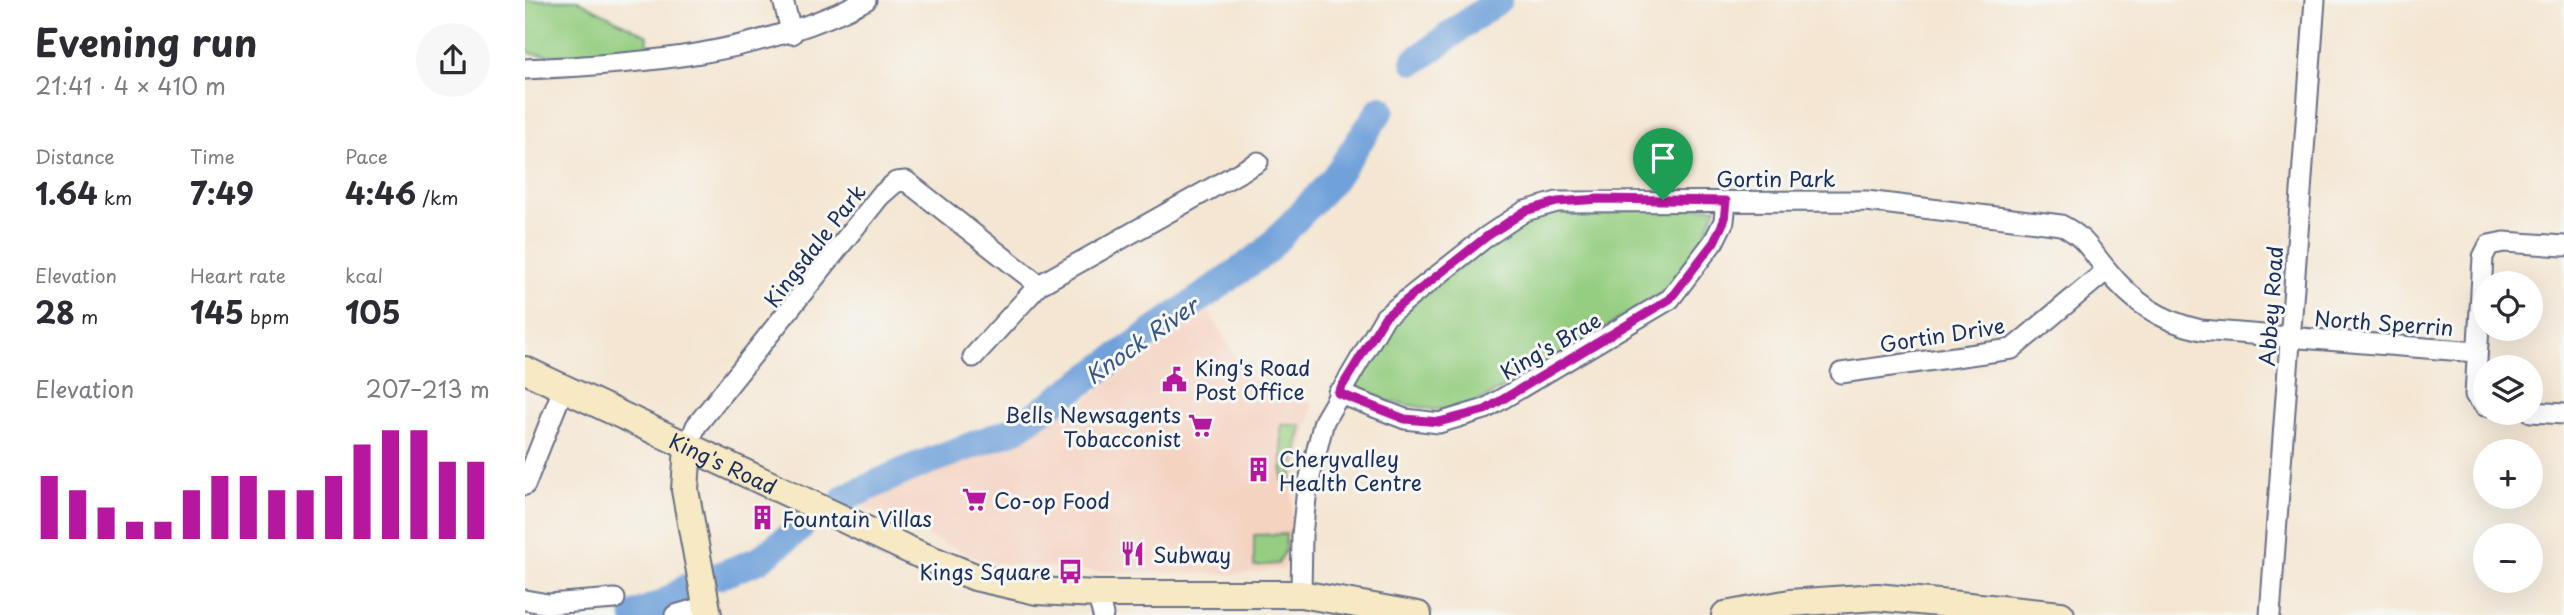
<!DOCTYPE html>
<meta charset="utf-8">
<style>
:root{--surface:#fff;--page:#f7f7f7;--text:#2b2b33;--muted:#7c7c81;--accent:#b5179e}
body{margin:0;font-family:"Playpen Sans",sans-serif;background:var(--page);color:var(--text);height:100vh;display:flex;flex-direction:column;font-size:26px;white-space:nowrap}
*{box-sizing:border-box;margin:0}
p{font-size:23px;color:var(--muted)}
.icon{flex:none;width:38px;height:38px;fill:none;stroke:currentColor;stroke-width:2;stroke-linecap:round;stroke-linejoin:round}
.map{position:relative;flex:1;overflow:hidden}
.side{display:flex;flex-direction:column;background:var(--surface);width:525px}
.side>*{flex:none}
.controls{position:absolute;left:1948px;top:271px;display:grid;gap:14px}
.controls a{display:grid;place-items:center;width:70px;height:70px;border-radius:50%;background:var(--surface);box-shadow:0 7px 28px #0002;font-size:35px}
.pin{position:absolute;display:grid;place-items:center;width:60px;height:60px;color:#fff;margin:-72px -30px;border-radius:50% 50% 50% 0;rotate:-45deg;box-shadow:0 0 7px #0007}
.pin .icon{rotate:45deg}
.round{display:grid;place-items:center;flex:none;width:74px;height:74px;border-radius:37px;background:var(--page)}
.summary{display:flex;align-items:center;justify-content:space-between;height:119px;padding:0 35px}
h1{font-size:38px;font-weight:700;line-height:52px}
.metrics{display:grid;grid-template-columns:repeat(3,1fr);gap:10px;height:119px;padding:7px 35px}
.metrics div{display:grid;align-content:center}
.metrics b{font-size:30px;font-weight:700}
.metrics small{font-size:19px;font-weight:400}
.metrics p{font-size:19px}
.chart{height:196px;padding:14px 35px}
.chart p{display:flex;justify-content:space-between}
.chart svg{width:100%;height:126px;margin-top:7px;stroke:var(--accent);stroke-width:6}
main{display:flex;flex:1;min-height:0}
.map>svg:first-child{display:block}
</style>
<main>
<section class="side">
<div class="summary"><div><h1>Evening run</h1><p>21:41 · 4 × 410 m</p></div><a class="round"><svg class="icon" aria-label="share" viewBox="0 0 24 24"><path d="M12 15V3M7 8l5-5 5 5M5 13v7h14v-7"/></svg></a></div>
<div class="metrics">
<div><p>Distance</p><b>1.64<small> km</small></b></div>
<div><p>Time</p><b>7:49</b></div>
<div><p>Pace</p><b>4:46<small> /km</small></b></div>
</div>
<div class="metrics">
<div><p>Elevation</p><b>28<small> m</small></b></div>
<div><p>Heart rate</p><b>145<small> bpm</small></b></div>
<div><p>kcal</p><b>105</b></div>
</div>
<div class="chart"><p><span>Elevation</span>207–213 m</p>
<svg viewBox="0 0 160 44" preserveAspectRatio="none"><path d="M5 44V22M15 44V27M25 44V33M35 44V38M45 44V38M55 44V27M65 44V22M75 44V22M85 44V27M95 44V27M105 44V22M115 44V11M125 44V6M135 44V6M145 44V17M155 44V17"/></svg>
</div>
</section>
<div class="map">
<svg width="2039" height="615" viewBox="0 0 2039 615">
<rect width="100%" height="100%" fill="#f6f6f2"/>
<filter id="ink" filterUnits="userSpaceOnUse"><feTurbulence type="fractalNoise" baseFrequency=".0143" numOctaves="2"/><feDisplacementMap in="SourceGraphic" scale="14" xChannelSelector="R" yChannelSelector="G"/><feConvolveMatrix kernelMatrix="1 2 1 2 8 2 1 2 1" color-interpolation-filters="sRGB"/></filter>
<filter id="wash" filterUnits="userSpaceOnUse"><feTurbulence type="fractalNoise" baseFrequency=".00686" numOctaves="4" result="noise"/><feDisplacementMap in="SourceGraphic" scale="28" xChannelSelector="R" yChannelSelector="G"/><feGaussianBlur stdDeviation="1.57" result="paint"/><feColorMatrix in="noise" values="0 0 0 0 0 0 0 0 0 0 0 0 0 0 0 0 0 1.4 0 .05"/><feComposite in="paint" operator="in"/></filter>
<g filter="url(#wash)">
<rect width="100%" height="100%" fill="#f4e6d2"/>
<!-- built -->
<path fill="#f5d3c1" d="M 684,311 L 720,373 L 747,389 L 788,404 L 768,495 L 765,551 L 759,569 L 710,574 L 574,572 L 457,561 L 328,502 L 330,496 L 389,471 L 495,438 L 560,401 Z"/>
<!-- green -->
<path fill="#95ce81" stroke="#587e70" stroke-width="2" d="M 0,0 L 52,0 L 123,36 L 122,49 L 44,56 L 7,54 L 0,48 Z
M 1191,207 L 1175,246 L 1140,290 L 1030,360 L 947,405 L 911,410 L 841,397 L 829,382 L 871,317 L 993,223 L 1044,208 Z
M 756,425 L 777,425 L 766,482 L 758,481 Z
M 761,534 L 760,551 L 753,564 L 729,566 L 729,535 Z"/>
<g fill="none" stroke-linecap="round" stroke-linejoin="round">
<!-- river -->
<path stroke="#70a1da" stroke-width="28" d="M 890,61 L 973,0
M 320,498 L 386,468 L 491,429 L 739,253 L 808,180 L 856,109
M 193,576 L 234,560 L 275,528
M 110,615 L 139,603 L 165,586"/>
</g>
</g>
<g filter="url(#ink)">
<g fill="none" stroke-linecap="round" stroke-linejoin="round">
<defs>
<path id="street" d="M 258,0 L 267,34
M 0,69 C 118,64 234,55 341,0
M 448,357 L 514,285 L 733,162
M 1316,373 L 1487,349 L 1582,270
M 813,393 L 880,419 L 914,423 L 960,409 L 1145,299 L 1189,241 L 1199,221 L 1201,201
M 1960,406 L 1950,395 L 1958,257 L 1964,245 L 1979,242 L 2039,246
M 2006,412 L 2039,414
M 163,446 L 171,426 L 355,196 L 371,182 L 381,181 L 514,285
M 0,485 L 38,389
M 572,594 L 578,615
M 776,594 L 777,535 L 782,489 L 799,421 L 860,317 L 961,237 L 1000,211 L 1032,202 L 1341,201 L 1536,225 C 1560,237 1565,250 1582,270 C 1608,302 1635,321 1676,330 L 1951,352
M 0,600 L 23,604 L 90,599
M 150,615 L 181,606
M 1745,615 L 1790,0"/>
<g id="secondary">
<path id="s1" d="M 0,370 L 393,554 L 450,577 L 512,591 L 572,594 L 776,594 L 893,615"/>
<path d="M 163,446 L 160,490 L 183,615"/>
<path d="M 1200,615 L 1265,603 L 1352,597 L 1536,615"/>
</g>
</defs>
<!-- street casing -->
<use href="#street" stroke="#676f87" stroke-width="23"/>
<!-- secondary casing -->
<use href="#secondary" stroke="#676f87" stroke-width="30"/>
<!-- street -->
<use href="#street" stroke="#fff" stroke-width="19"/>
<!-- secondary -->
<use href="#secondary" stroke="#f6e9c3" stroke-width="26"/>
</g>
</g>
<g fill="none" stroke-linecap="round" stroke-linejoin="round" filter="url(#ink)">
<defs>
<path id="route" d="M 1074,199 L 1201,201 L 1199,221 L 1189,242 L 1145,299 L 960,410 L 914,422 L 880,419 L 813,393 L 860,317 L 961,237 L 1000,211 L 1032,202 Z"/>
</defs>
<!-- route casing -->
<use href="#route" stroke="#fff" stroke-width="14"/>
<!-- route -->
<use href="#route" stroke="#b5179e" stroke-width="9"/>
</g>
<!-- icons -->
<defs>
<symbol id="civic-bare" viewBox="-9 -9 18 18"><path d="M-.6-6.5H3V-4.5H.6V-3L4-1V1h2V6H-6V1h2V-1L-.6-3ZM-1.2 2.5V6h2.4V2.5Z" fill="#b5179e" stroke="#f6f6f2" stroke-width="2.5" paint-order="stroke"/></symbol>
<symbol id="supermarket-bare" viewBox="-9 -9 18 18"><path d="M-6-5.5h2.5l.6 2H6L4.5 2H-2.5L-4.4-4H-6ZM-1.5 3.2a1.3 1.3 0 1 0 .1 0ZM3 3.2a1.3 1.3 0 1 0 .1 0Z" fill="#b5179e" stroke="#f6f6f2" stroke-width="2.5" paint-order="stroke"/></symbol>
<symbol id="building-bare" viewBox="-9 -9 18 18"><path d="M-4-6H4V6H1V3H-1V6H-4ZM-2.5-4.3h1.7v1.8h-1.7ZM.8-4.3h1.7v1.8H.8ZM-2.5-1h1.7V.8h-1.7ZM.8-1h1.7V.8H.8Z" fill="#b5179e" stroke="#f6f6f2" stroke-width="2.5" paint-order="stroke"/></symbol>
<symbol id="restaurant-bare" viewBox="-9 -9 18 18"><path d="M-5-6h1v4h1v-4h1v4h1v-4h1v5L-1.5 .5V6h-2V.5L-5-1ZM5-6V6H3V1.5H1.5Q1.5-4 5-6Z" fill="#b5179e" stroke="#f6f6f2" stroke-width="2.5" paint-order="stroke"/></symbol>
<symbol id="bus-bare" viewBox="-9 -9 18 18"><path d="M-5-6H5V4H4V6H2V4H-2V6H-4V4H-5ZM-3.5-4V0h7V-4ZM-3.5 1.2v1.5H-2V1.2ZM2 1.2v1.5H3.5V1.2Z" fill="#b5179e" stroke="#f6f6f2" stroke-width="2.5" paint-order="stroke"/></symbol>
</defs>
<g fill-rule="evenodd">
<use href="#civic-bare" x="632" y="362" width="35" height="35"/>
<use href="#supermarket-bare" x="658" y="408" width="35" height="35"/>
<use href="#building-bare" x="716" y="452" width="35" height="35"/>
<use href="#supermarket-bare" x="432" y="482" width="35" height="35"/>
<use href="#building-bare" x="220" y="500" width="35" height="35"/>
<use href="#restaurant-bare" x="590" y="536" width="35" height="35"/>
<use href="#bus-bare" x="528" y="554" width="35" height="35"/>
</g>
<g text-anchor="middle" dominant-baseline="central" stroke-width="6" stroke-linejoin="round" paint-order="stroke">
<!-- street labels -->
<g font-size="21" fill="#1b2f5e" stroke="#f6f6f2">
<text x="1251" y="178">Gortin Park</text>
<text transform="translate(289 245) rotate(-52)">Kingsdale Park</text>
<text transform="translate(1745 306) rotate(-86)">Abbey Road</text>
<text transform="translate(1859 322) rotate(4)">North Sperrin</text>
<text transform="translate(1417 334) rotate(-9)">Gortin Drive</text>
<text transform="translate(1025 345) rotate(-30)">King's Brae</text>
<text stroke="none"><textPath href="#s1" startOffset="219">King's Road</textPath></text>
</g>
<!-- poi labels -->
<g font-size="21" fill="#1b2f5e" stroke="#f6f6f2" text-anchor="start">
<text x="670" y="367">King's Road<tspan x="670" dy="24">Post Office</tspan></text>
<text x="656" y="414" text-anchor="end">Bells Newsagents<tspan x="656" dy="24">Tobacconist</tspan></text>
<text x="754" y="458">Cheryvalley<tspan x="754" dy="24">Health Centre</tspan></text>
<text x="469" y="500">Co-op Food</text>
<text x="257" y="518">Fountain Villas</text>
<text x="628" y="554">Subway</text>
<text x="526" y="571" text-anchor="end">Kings Square</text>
</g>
<!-- water labels -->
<g font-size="23" font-style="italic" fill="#395789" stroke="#f6f6f2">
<text transform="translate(616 340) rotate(-35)">Knock River</text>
</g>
</g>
</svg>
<div class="controls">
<a><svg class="icon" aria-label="locate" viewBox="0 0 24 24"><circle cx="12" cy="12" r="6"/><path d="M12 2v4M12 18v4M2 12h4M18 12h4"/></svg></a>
<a><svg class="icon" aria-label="layers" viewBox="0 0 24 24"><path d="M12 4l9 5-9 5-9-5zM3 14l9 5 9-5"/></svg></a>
<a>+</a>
<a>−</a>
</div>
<div class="pin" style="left:1138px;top:200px;background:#1e9e55"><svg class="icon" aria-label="arrive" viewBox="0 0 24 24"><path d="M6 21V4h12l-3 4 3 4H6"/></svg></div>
</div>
</main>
